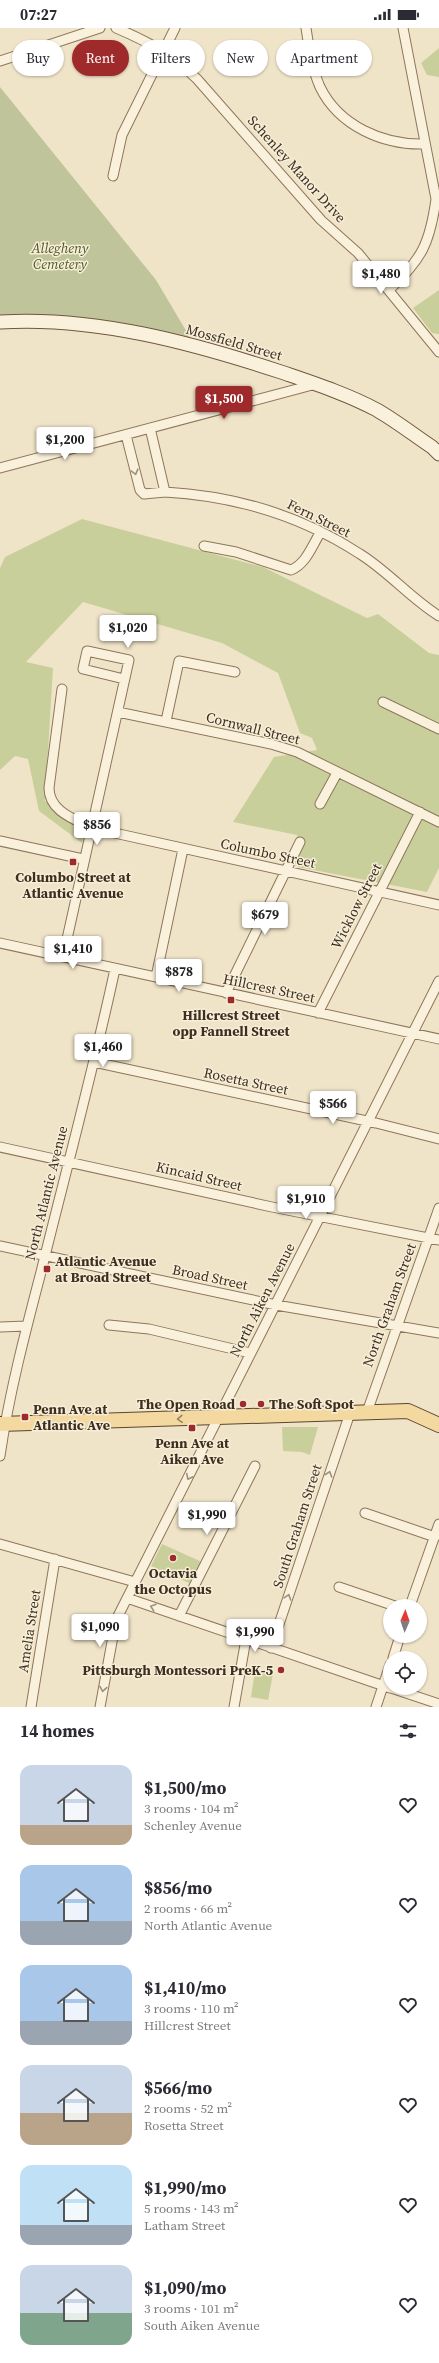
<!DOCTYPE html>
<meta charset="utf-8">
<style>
:root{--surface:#fff;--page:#f2f2f3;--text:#2b2b33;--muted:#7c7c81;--accent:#9e2a2b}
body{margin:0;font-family:"Source Serif 4",serif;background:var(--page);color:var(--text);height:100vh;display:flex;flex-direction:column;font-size:15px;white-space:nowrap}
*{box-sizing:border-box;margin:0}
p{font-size:13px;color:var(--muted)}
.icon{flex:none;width:22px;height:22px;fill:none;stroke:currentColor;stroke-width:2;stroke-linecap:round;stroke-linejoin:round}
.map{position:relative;height:1679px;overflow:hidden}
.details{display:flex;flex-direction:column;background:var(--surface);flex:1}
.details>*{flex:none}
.guide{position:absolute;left:12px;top:12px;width:415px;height:36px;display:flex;gap:8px}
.needle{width:26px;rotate:2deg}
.fabs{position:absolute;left:383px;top:1571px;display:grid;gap:8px}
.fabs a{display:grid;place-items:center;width:44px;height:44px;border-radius:50%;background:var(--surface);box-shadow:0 1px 3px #0004;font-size:20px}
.price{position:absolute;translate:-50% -34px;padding:0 9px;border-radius:4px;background:#fff;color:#222;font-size:13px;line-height:26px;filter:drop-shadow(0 1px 2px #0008)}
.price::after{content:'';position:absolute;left:50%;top:24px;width:12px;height:9px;margin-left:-6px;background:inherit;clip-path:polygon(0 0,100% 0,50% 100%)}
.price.current{background:var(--accent);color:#fff}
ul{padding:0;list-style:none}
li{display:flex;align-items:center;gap:12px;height:100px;padding:0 20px}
li span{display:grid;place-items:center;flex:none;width:112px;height:80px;border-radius:12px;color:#555}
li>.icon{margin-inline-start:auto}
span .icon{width:48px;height:48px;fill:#fffc;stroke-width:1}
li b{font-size:17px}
h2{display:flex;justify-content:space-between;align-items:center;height:48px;padding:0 20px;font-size:17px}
.tag{padding:0 14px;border-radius:18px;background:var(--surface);box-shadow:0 1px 3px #0004;font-size:14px;line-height:36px}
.tag.current{background:var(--accent);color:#fff}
.status{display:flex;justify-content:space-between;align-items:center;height:28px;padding:0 20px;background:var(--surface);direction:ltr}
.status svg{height:11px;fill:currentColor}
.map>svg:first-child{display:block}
.green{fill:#c9cf9b}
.cemetery{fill:#bfc49a}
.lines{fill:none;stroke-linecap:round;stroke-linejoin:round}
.street-casing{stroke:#8d765c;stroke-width:11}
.secondary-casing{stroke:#6f573f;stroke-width:15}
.primary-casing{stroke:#5b4430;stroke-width:16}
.street{stroke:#faf1dc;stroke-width:9}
.secondary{stroke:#faf1dc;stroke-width:13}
.primary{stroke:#f3d9a0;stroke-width:14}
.oneway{stroke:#9c907e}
.oneway2{stroke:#988460}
.poi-dot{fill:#9e2a2b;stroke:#f7eed8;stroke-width:1.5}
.labels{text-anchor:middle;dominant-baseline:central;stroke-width:3;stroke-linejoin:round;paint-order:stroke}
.street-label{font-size:14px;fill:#3d2e20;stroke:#f7eed8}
.park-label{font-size:14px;font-style:italic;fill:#4d5a26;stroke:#f7eed8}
.poi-label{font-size:14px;font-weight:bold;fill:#3d2e20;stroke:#f7eed8}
</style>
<div class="status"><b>07:27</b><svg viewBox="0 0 49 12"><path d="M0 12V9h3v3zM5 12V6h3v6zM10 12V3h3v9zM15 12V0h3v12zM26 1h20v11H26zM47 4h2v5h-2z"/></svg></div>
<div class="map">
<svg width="439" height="1679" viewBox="0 0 439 1679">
<rect width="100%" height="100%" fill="#f0e4c8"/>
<!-- green -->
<path class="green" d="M439,20V49L427,47L421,35Z
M439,262V306L432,305L413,280Z
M82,491L263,539L367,590L378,586L429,625L439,627V840L427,864L298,839L297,807L233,794L274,729L317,722L312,710L300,705L278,645L222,615L83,574L26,634L53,640L45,773L86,801L82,815L39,783L28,731L15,728L0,742V540L5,529Z
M282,1399H318L310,1427L302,1424L283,1423Z
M162,1516L202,1534L191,1556L151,1538Z
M255,1643L273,1646L268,1672L251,1669Z"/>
<!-- cemetery -->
<path class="cemetery" d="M0,59L156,252L191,311C130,293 64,284 0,287Z"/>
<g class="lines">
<defs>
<path id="street" d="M116,0C149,14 171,26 197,51L321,192L358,225L439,324
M306,0C309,20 312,41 320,59C339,98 383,117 424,116
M0,33L100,0
M113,148L122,107L175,0
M390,261C422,231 430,215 436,171L403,0
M126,407L140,462L144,466L165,464L150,400
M0,440L316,356
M165,464C235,468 302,488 360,526C389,544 411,571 439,588
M204,518L236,524L291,542C306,536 312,518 320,505
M62,661L49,760C49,783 74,791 92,800L439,877
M383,674L439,701
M118,684L271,716L297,724L439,794
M166,693L179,633L235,644
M320,776L337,745
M0,813L83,831
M0,915L439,1011
M63,929L129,632L87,623L83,641L124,651
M156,949L183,821
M226,965L300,814
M318,985L420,784
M94,1034L376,1095L439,1111
M0,1119L272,1179L439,1212
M0,1218L276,1277L439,1305
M109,1297L149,1301L250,1325
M0,1299L27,1298
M367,1384L439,1180
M0,1428C9,1366 25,1305 41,1244C66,1143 93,1043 115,941
M365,1485L435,1509
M0,1516L135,1554
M339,1559L395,1578
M127,1570L390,1660
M410,1578L439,1496
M179,1588L255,1438
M271,1620L350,1385
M393,1630L400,1608
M391,1660L439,1676
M31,1679L55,1531
M100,1679L116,1592L439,953
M234,1679L246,1611
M376,1679L390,1637"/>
<path id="secondary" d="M0,294C94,288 193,315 281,344C313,355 347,366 377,382C396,393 414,407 432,419L439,426"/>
<path id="primary" d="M0,1396L408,1383L439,1397"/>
</defs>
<!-- street casing -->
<use href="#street" class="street-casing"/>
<!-- secondary casing -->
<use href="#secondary" class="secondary-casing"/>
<!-- primary casing -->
<use href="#primary" class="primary-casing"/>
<!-- street -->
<use href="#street" class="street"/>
<!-- secondary -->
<use href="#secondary" class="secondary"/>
<!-- primary -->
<use href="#primary" class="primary"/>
</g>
<!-- one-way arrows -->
<defs><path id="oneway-chevron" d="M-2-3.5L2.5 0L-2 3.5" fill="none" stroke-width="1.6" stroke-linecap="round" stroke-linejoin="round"/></defs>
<g class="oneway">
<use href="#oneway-chevron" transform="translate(135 444) rotate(75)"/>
<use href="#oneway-chevron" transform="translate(329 1446) rotate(-71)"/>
<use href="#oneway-chevron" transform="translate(189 1449) rotate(117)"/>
<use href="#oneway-chevron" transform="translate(288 1569) rotate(-72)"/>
<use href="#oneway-chevron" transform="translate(153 1579) rotate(-161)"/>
<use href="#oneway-chevron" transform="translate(103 1661) rotate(100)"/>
</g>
<use class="oneway2" href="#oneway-chevron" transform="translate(180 1391) rotate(177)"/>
<!-- markers -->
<g class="poi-dot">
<rect x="69" y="830" width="8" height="8" rx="2"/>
<rect x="227" y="968" width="8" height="8" rx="2"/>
<rect x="43" y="1237" width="8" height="8" rx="2"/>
<circle cx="243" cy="1376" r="4"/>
<circle cx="261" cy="1376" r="4"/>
<rect x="21" y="1385" width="8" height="8" rx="2"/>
<rect x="188" y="1396" width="8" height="8" rx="2"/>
<circle cx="173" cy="1530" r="4"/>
<circle cx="281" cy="1642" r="4"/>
</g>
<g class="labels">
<!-- street labels -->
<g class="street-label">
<text transform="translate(297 141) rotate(48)">Schenley Manor Drive</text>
<text transform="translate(234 314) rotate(16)">Mossfield Street</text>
<text transform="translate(319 490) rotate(26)">Fern Street</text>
<text transform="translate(253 700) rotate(14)">Cornwall Street</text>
<text transform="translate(268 825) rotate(12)">Columbo Street</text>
<text transform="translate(356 878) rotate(-63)">Wicklow Street</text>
<text transform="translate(269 960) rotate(12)">Hillcrest Street</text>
<text transform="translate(246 1053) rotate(12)">Rosetta Street</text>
<text transform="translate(199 1148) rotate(13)">Kincaid Street</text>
<text transform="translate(46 1165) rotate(-76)">North Atlantic Avenue</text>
<text transform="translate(210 1249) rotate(12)">Broad Street</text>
<text transform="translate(262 1272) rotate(-63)">North Aiken Avenue</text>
<text transform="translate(389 1277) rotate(-70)">North Graham Street</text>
<text transform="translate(297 1498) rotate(-72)">South Graham Street</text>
<text transform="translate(29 1603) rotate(-81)">Amelia Street</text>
</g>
<!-- park labels -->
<g class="park-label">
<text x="60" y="220">Allegheny<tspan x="60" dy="16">Cemetery</tspan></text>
</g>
<!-- poi labels -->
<g class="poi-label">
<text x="73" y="849">Columbo Street at<tspan x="73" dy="16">Atlantic Avenue</tspan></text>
<text x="231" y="987">Hillcrest Street<tspan x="231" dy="16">opp Fannell Street</tspan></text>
<text x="55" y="1233" text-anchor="start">Atlantic Avenue<tspan x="55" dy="16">at Broad Street</tspan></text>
<text x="235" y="1376" text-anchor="end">The Open Road</text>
<text x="269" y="1376" text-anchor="start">The Soft Spot</text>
<text x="33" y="1381" text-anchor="start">Penn Ave at<tspan x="33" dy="16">Atlantic Ave</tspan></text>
<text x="192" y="1415">Penn Ave at<tspan x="192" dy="16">Aiken Ave</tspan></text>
<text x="173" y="1545">Octavia<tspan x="173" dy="16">the Octopus</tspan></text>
<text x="273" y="1642" text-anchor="end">Pittsburgh Montessori PreK-5</text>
</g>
</g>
</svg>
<div class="fabs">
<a><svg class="needle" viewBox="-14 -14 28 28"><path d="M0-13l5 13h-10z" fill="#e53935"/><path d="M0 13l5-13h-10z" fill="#7c7c81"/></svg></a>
<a><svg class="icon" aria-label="locate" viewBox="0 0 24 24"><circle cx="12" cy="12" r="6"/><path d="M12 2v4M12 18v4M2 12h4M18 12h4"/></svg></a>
</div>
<b class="price" style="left:381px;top:267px">$1,480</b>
<b class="price current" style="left:224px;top:392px">$1,500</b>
<b class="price" style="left:65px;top:433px">$1,200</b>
<b class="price" style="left:128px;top:621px">$1,020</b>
<b class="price" style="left:97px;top:818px">$856</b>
<b class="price" style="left:265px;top:908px">$679</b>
<b class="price" style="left:73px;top:942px">$1,410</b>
<b class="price" style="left:179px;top:965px">$878</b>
<b class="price" style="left:103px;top:1040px">$1,460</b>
<b class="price" style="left:333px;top:1097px">$566</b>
<b class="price" style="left:306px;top:1192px">$1,910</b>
<b class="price" style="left:207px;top:1508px">$1,990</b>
<b class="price" style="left:100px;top:1620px">$1,090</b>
<b class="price" style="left:255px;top:1625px">$1,990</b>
<div class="guide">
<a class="tag">Buy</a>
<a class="tag current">Rent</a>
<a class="tag">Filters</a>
<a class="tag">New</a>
<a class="tag">Apartment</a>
</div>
</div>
<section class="details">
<h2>14 homes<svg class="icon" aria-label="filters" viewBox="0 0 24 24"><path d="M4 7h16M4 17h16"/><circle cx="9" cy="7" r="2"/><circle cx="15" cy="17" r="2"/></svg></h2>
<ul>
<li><span style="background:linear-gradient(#c9d6e8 75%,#b9a48a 0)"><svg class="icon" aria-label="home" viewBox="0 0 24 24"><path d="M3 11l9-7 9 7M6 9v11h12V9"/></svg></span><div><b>$1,500/mo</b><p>3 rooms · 104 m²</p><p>Schenley Avenue</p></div><svg class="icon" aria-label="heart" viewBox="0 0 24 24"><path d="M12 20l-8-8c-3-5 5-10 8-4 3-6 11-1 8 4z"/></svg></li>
<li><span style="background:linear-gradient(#a9c7e8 70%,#9aa5b1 0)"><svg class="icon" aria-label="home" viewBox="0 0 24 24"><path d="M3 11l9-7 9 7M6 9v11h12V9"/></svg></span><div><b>$856/mo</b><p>2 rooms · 66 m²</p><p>North Atlantic Avenue</p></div><svg class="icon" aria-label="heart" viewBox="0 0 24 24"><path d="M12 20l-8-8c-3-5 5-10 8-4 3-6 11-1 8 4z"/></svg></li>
<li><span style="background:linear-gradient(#a9c7e8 70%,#9aa5b1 0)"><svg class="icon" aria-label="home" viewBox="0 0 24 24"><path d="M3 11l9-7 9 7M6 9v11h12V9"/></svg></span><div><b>$1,410/mo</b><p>3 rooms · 110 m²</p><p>Hillcrest Street</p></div><svg class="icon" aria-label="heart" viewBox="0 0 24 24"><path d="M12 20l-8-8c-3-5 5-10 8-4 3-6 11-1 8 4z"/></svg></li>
<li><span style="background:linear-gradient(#c9d6e8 60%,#b9a48a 0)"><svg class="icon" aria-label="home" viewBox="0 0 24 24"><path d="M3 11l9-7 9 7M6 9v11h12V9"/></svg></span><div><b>$566/mo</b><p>2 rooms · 52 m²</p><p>Rosetta Street</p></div><svg class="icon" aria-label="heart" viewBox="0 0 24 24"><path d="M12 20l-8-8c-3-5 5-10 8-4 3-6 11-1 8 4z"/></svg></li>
<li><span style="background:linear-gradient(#bfe0f5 75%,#9aa5b1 0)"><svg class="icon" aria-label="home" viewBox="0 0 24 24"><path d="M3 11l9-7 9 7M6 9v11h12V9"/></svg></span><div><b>$1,990/mo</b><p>5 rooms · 143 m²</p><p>Latham Street</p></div><svg class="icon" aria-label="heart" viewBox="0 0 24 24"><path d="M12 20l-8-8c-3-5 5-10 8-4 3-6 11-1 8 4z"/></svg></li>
<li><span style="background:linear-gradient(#c9d6e8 60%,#7fa58c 0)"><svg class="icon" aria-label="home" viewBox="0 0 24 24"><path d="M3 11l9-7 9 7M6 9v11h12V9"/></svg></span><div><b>$1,090/mo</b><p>3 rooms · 101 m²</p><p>South Aiken Avenue</p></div><svg class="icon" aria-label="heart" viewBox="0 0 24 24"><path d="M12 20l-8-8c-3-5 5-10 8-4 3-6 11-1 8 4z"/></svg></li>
</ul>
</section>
